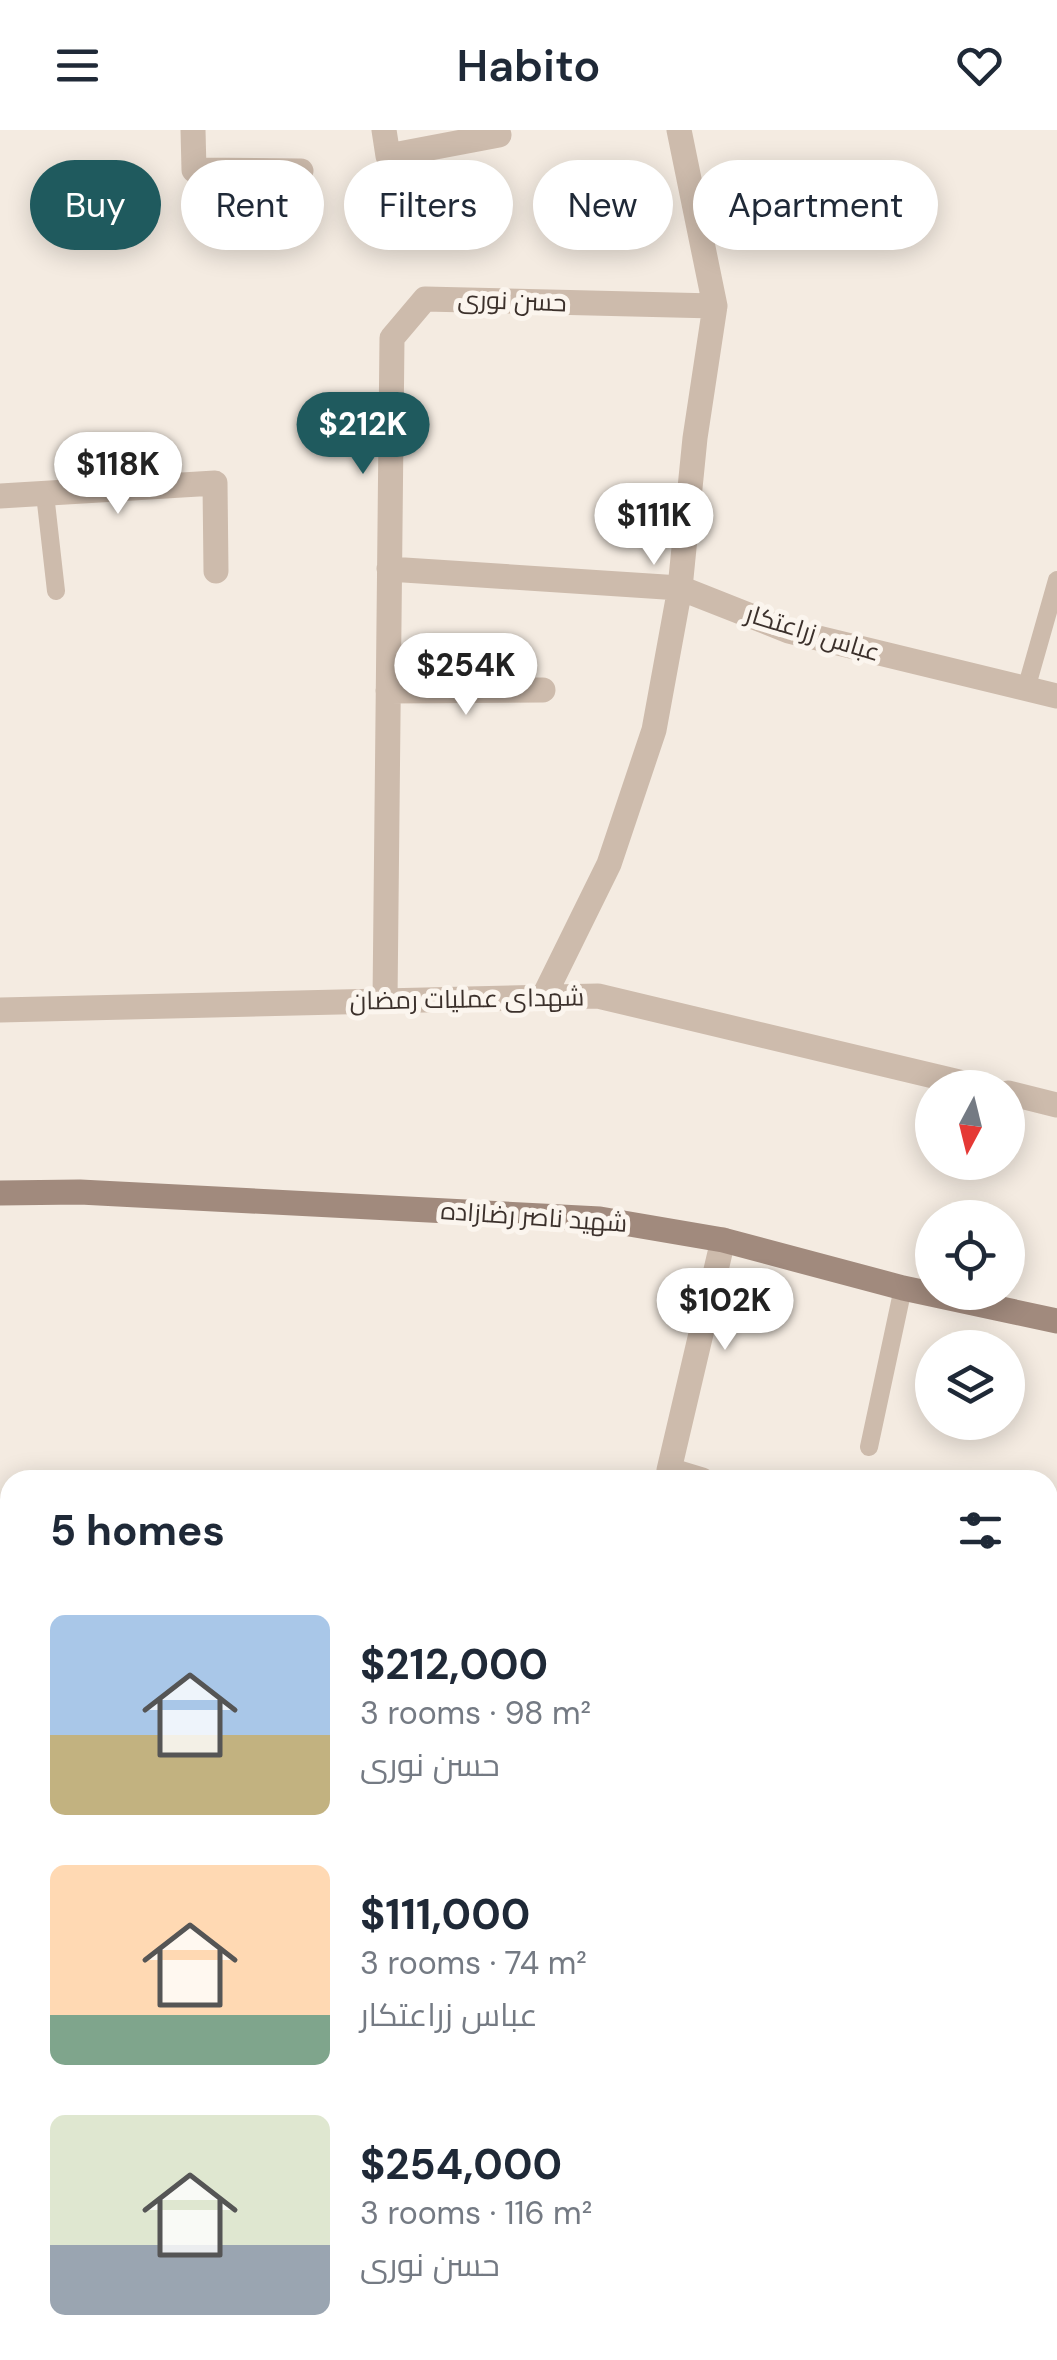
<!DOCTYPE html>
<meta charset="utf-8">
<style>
:root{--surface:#fff;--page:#f6f6f7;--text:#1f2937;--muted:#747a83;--accent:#1f5a5e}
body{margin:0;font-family:"DM Sans",Cairo,sans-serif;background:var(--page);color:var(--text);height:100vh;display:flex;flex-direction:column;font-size:38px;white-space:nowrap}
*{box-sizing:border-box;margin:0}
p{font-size:32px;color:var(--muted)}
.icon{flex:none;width:55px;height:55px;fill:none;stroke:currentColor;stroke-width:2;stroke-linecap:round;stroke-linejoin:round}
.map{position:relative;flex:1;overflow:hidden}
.details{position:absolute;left:0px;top:1340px;width:1058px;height:890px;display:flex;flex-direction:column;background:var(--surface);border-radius:30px 30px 0 0;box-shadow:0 5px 25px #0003}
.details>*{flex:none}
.top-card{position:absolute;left:30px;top:30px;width:998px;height:90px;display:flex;gap:20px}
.needle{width:65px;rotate:187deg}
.tools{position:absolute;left:915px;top:940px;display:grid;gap:20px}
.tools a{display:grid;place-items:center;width:110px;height:110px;border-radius:50%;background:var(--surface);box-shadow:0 5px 25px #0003;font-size:50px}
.price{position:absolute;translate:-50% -85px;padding:0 22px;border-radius:35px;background:#fff;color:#222;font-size:32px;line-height:65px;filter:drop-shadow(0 2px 5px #0008)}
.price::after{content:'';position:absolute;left:50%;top:60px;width:30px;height:22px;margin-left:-15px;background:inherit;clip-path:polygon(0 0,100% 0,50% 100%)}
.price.active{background:var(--accent);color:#fff}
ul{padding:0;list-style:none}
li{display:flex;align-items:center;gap:30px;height:250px;padding:0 50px}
li span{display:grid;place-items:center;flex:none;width:280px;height:200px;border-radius:15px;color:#555}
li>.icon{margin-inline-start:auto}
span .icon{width:120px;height:120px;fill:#fffc;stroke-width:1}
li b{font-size:42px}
h2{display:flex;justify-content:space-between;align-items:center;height:120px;padding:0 50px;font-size:42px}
.chip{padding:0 35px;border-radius:45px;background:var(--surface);box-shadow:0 5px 25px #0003;font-size:35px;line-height:90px}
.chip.active{background:var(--accent);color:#fff}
header{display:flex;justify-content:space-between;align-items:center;height:130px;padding:0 50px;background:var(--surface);font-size:45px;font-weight:600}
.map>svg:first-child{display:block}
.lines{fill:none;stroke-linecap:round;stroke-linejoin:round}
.lane{stroke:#cdbbac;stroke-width:18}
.street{stroke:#cdbbac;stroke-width:25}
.secondary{stroke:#a18a7d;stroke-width:25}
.labels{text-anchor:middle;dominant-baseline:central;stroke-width:10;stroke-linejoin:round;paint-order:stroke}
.street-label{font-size:25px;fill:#3b302b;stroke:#fbf5ee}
</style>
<header><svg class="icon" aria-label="menu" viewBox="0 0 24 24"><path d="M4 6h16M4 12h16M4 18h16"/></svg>Habito<svg class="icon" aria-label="heart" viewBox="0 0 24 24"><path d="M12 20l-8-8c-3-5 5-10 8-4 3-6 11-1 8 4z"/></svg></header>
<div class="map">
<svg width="1057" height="2230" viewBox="0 0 1057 2230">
<rect width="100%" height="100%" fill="#f4ebe1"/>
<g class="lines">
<!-- lane -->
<path class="lane" d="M45,364L56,461
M1026,559L1057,450
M869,1317L903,1158
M417,2230L418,2220
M869,2230L870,2220"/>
<!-- street -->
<path class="street" d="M193,0L194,40L301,41
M384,0L388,26L499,5
M0,366L215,353L216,441
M389,439L680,458L789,501L1057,566
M388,561L543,560
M543,868L609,734L654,600L680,458L695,308L715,176L679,0
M385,871L392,208L425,169L715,176
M0,880L598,866L984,958
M1008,963L1057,975
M702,1350L669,1340L723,1110
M0,1407H10
M0,1591L10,1590
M1048,1683L1057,1684
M0,1769H10
M1048,1821L1057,1822
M0,1886L10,1887
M0,2158H10
M1048,2184L1057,2185
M604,2230V2220
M737,2230V2220"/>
<!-- secondary -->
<path class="secondary" d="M0,1063L80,1062L600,1089L723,1110L903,1158L1057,1191"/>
</g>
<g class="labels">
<!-- street labels -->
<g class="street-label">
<text transform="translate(512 171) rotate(2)">حسن نوری</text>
<text transform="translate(813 503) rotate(17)">عباس زراعتکار</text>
<text transform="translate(467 869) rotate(-1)">شهدای عملیات رمضان</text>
<text transform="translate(534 1087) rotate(4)">شهید ناصر رضازاده</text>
</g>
</g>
</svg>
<div class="tools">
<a><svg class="needle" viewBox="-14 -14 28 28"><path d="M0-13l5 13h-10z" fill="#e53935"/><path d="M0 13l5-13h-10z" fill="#747a83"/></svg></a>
<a><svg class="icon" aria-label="locate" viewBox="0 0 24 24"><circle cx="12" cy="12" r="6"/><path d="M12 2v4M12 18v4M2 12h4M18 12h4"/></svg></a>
<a><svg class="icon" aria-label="layers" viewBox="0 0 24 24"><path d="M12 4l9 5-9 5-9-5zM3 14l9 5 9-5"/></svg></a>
</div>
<b class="price active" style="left:363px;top:347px">$212K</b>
<b class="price" style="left:118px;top:387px">$118K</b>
<b class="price" style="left:654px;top:438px">$111K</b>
<b class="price" style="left:466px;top:588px">$254K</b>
<b class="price" style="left:725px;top:1223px">$102K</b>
<div class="top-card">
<a class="chip active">Buy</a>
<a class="chip">Rent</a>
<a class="chip">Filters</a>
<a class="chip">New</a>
<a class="chip">Apartment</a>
</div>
<section class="details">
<h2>5 homes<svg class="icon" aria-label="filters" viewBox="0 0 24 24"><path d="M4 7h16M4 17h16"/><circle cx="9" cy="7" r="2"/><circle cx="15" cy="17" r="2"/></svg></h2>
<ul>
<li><span style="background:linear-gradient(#a9c7e8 60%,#c2b280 0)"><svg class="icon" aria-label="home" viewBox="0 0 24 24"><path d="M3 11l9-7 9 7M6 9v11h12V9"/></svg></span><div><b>$212,000</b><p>3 rooms · 98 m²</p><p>حسن نوری</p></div></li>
<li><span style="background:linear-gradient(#ffd9b3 75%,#7fa58c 0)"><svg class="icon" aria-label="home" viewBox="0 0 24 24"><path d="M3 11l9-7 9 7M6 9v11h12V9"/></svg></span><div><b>$111,000</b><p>3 rooms · 74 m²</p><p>عباس زراعتکار</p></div></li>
<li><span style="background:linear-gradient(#dfe7d0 65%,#9aa5b1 0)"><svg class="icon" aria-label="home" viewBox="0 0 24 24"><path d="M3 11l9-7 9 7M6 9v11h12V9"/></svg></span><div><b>$254,000</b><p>3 rooms · 116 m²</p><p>حسن نوری</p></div></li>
</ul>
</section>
</div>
